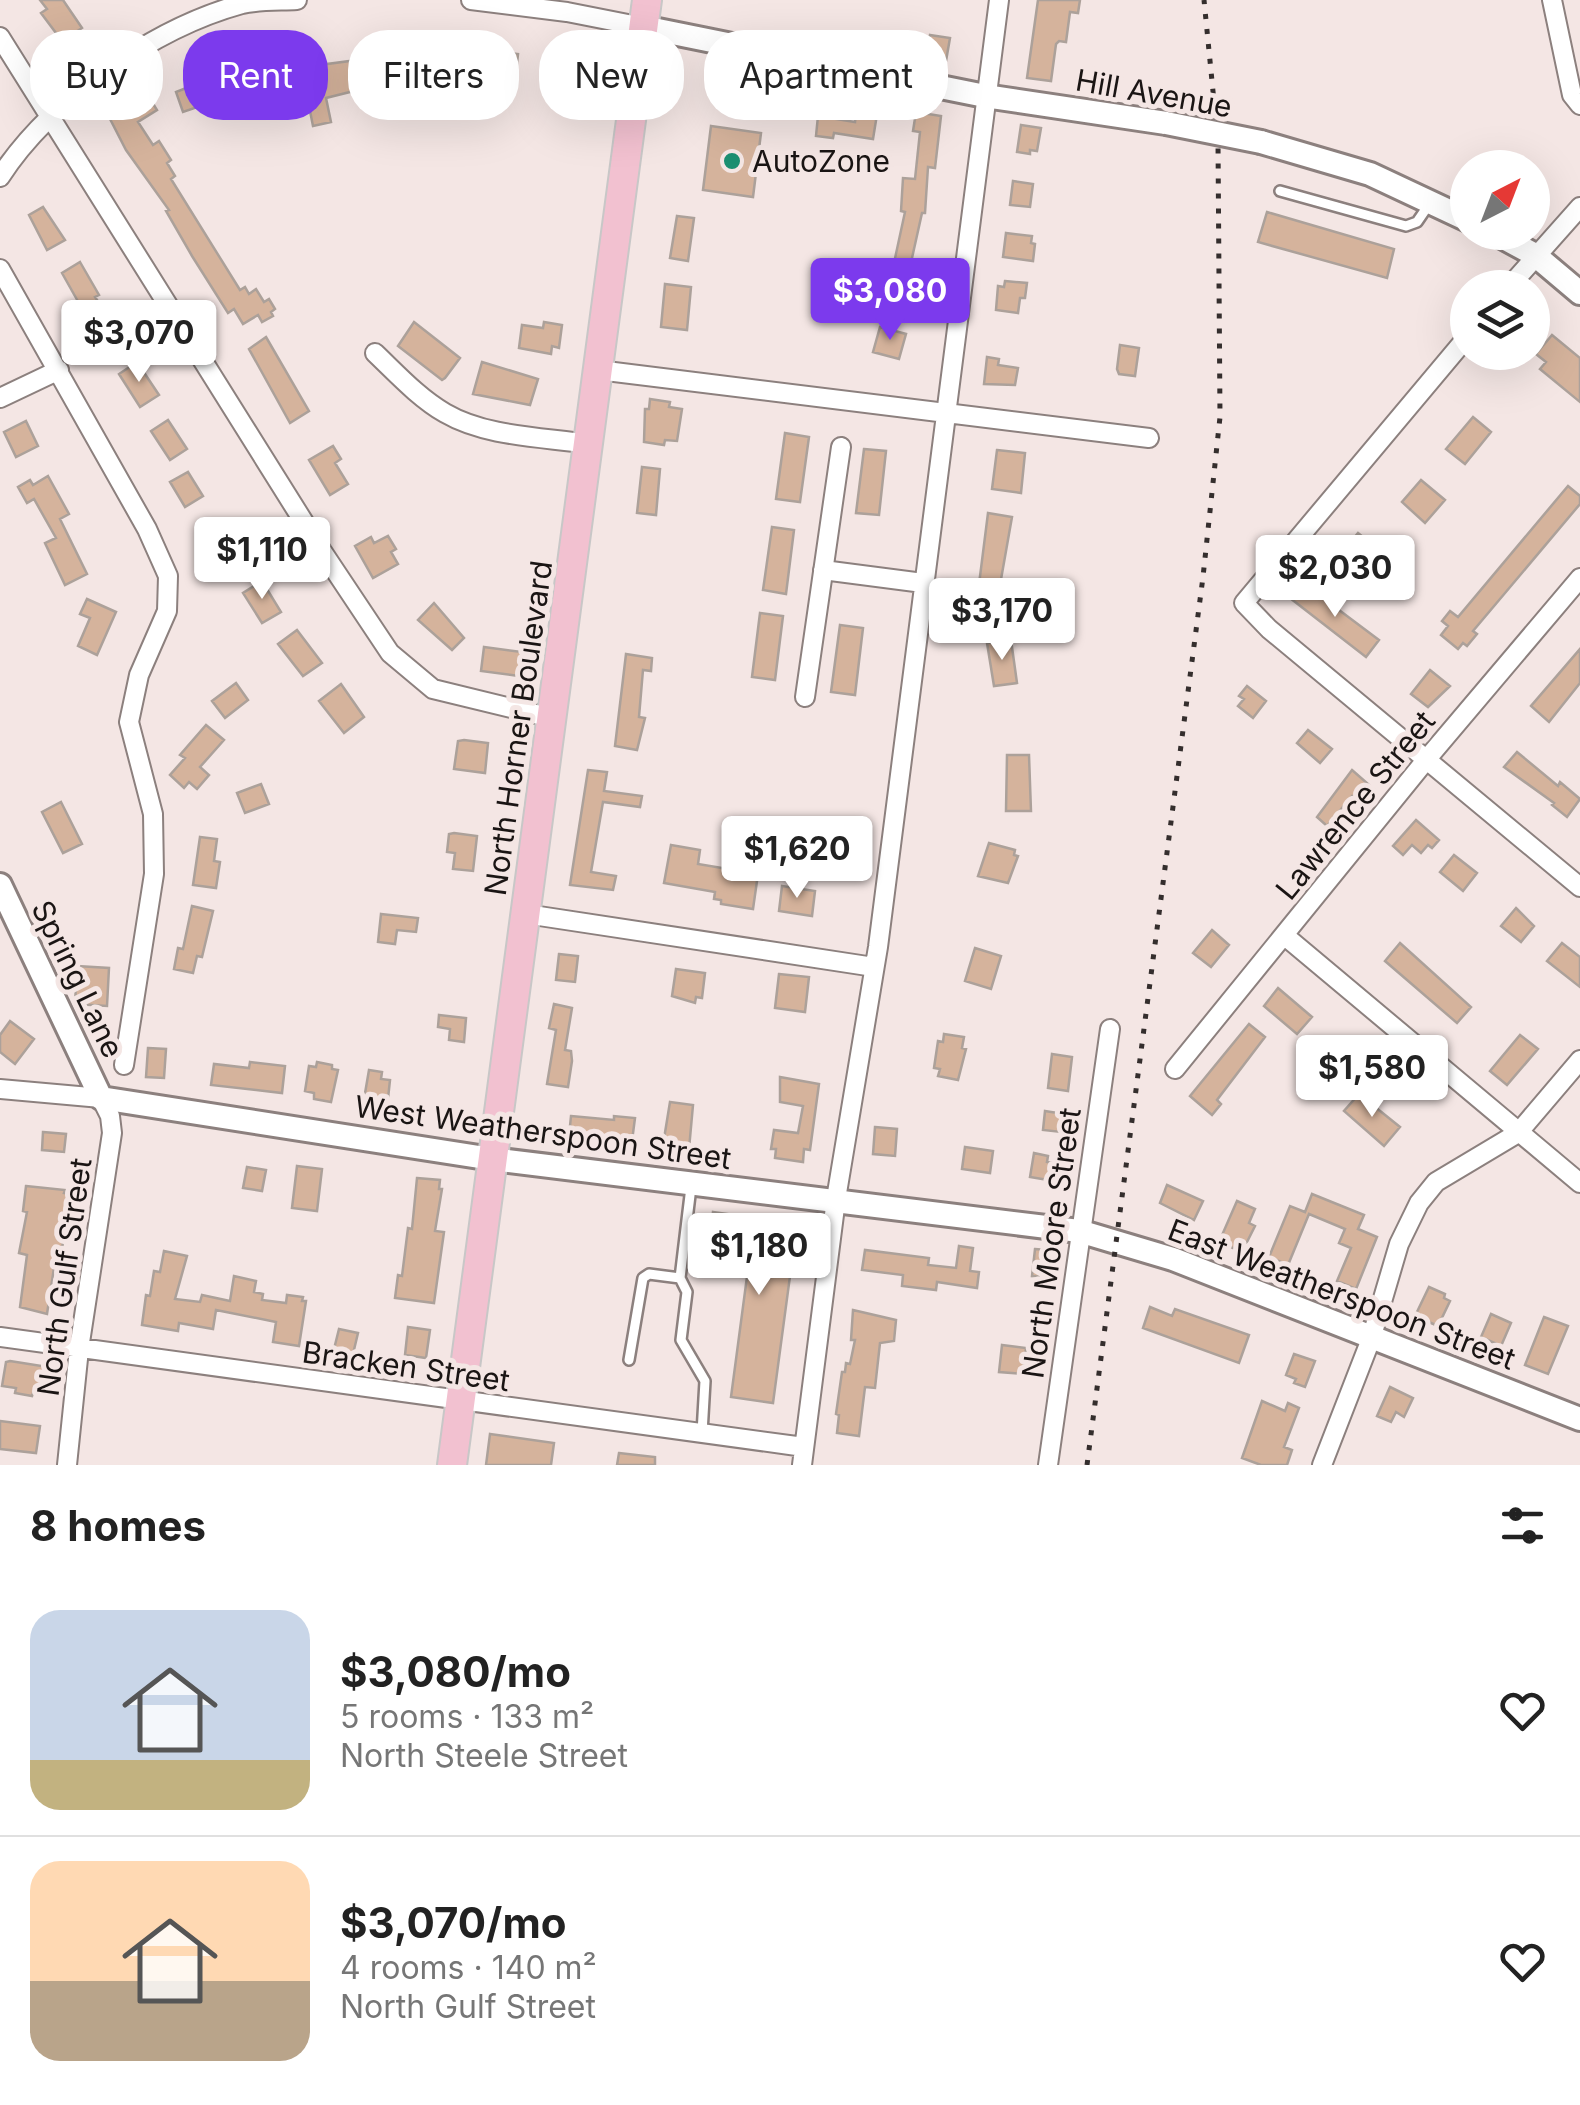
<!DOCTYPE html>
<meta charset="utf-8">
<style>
:root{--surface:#fff;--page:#f6f6f6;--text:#222;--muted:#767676;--line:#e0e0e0;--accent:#7c3aed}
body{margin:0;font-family:Inter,sans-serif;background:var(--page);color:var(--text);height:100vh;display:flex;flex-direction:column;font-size:38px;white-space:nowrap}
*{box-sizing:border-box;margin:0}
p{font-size:32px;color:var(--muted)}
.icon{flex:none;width:55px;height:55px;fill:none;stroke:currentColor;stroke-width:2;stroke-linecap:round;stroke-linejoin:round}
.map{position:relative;height:1465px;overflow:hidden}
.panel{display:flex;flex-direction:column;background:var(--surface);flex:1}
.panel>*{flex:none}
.banner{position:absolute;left:30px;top:30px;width:1000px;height:90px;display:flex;gap:20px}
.needle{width:65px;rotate:42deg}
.tools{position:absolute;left:1450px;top:150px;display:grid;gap:20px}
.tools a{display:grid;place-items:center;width:100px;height:100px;border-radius:50%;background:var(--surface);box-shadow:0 10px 40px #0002;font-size:50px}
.price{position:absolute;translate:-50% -85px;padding:0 22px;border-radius:10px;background:#fff;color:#222;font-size:32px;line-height:65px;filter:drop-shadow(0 2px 5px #0008)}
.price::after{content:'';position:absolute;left:50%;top:60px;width:30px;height:22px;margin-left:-15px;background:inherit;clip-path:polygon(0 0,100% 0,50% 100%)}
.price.active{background:var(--accent);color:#fff}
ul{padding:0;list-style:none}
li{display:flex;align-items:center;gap:30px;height:250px;padding:0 30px}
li+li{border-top:2px solid var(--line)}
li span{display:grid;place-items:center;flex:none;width:280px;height:200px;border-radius:30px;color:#555}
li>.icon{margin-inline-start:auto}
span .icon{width:120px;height:120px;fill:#fffc;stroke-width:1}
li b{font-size:42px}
h2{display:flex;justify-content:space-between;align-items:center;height:120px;padding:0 30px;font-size:42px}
.pill{padding:0 35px;border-radius:40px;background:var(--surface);box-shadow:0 10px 40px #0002;font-size:35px;line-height:90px}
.pill.active{background:var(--accent);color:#fff}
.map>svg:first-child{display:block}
.building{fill:#d5b39c;stroke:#aca19a;stroke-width:2.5}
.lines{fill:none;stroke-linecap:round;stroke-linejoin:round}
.service-casing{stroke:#8c807e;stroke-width:14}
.minor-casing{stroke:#8c807e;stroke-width:22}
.tertiary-casing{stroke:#8c807e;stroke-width:28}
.primary-casing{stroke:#c8c7c7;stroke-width:32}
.service{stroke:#fff;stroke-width:9}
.minor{stroke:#fff;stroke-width:18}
.tertiary{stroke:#fff;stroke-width:22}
.primary{stroke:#f2c1d0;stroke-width:28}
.rail{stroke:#342e2d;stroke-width:5;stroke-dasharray:5 10;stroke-linecap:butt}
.tertiary-bridge-casing{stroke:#8c807e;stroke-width:28;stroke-linecap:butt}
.tertiary-bridge{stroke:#fff;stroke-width:22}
.poi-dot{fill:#1b8f71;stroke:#f4e6e4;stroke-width:4}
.labels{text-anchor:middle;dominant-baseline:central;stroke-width:10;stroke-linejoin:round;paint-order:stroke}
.street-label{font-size:30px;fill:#1a1514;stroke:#f4e6e4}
.poi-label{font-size:30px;fill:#1a1514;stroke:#f4e6e4;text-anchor:start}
</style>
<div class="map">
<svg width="1580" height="1465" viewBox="0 0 1580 1465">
<rect width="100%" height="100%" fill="#f4e6e4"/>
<!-- building -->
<path class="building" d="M40,0H63L82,28L62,41L41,13L47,9Z
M1038,0H1080L1078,13L1070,12L1066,42L1059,41L1056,44L1051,81L1027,78Z
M930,35L950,38L946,61L926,57Z
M315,49L319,65L388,56L394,81L326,98L331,122L313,126L305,86L278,91L274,68L301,62L299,52Z
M488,50L518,54L514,92L483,88Z
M418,54L459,55V88H418Z
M567,60L604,65L600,95L564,90Z
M211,61L224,98L183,112L176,92L199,83L194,67Z
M146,92L157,110L138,122L153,145L159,141L171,160L167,163L175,176L171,179L240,290L245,287L249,294L256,289L264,302L269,299L275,309L271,312L273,316L262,322L258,315L243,324L234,309L228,313L192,256L166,211L169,210L126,150L108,115Z
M857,105L878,108L873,139L834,133L833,138L816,136L818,116L855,122Z
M916,112L941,116L935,168L928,167L925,213H922L910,267L894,263L905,212L901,211L903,178L915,179L920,132L913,131Z
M1021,125L1041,128L1037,151L1030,150V154L1017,152Z
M711,126L761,133L753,197L703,190Z
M1013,181L1033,184L1030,207L1010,205Z
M43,207L65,240L47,250L29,215Z
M1267,212L1394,249L1387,278L1258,242Z
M677,216L694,218L688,261L670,258Z
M1006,233L1032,236L1031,243L1035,244L1033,261L1003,257Z
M80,262L99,295L95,297L125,342L107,353L62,273Z
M1005,281L1027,283L1025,298H1020L1018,313L996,310L998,286L1004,287Z
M665,284L691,287L687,330L661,327Z
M414,322L460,358L445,378L442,380L398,346Z
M544,322L562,325L559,348L552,346L551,354L519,348L522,325L543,328Z
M880,327L906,334L899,359L873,352Z
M1552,335L1580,358V402L1540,369L1546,362L1536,354Z
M266,337L309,411L290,423L249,349Z
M1120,345L1139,348L1135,376L1119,374L1117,369Z
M987,357L999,359L998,365L1018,368L1015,385L984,384Z
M137,362L159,395L140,407L119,374Z
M482,362L538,379L530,405L473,394Z
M650,399L670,402L669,407L682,409L677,441L665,440L664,445L644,442L645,409H649Z
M1473,417L1491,432L1465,464L1446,449Z
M168,420L187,449L170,460L151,431Z
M26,421L38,446L16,457L4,432Z
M785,433L809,437L800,502L776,499Z
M333,446L341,459L335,463L348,484L330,495L309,460Z
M864,449L886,451L879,515L856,513Z
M997,450L1025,453L1021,493L992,489Z
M642,467L660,469L656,515L637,513Z
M188,472L203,496L185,507L170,482Z
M48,476L69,514L60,519L87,574L65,585L45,543L56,538L34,499L27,503L18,487L30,480L33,485Z
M1421,480L1445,500L1425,523L1402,502Z
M1568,486L1580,496V504L1473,631L1477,634L1467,646L1463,643L1458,649L1441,635L1448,626L1442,621L1450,611L1458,617Z
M988,513L1012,517L994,619L975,616Z
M772,527L794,530L786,594L763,590Z
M246,530L260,549L240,567L224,545Z
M1358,533L1374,546L1354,570L1338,557Z
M388,536L396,549L391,552L398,564L373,578L355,546L371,537L374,543Z
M262,581L281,612L262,623L243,593Z
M1303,583L1379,640L1366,657L1290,598Z
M87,599L116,612L97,655L78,646L90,618L80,614Z
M434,603L464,638L452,650L418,620Z
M760,613L783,616L775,680L752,677Z
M840,625L863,628L855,695L831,692Z
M297,630L322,663L303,676L278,644Z
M1011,640L1017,683L994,686L987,643Z
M484,647L522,652L519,676L481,671Z
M1580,649V683L1549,722L1531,706Z
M626,654L652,658L651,671L643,670L639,717L645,718L637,750L615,746Z
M1430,670L1450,686L1428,707L1411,694Z
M236,683L248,700L225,718L212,701Z
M341,684L364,717L344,733L319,701Z
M1247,686L1266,701L1253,718L1238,706L1244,699L1239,696Z
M206,725L224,740L200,767L209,775L197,789L189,782L184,788L170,775L185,758L180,755Z
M1308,730L1332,749L1320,763L1297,743Z
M464,740L488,743L485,773L454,769L458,741Z
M1517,752L1558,786L1560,782L1580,799L1567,817L1552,805L1554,803L1504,767Z
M1007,755H1029L1031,811H1006Z
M588,770L607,772L604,791L642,796L640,807L603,802L591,872L616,876L613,890L570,885Z
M1352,770L1375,790L1362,805L1352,796L1327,826L1317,817Z
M261,784L269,804L245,813L237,793Z
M61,802L82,844L63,853L42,812Z
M1416,820L1439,840L1432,848L1428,845L1421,853L1412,845L1403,855L1393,846Z
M454,833L477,836L473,871L453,869L455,853L447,852L449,834Z
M200,837L217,839L214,861L220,862L216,888L193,885Z
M989,843L1015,850L1014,855L1018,856L1008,883L978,876Z
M671,845L700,850L698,864L758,874L753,909L721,904V900L714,899L715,892L664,883Z
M1454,855L1477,873L1463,891L1440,872Z
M782,886L815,891L812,916L779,911Z
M192,906L213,911L202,957L197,956L193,973L174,969L178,948L183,949Z
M1516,908L1534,926L1521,942L1501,926Z
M381,914L418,918L416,932L397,930L395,944L378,942Z
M1212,930L1229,945L1211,967L1193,953Z
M1400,943L1471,1007L1457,1023L1385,961Z
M1562,943L1580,957V987L1547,961Z
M975,948L1001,956L991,989L965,981Z
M559,954L578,956L575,982L556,980Z
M77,966L109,968L107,1006L75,1004Z
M676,969L705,973L702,998L696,997L695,1003L672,996Z
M779,974L809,977L805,1012L775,1008Z
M1278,988L1312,1017L1297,1034L1264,1006Z
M554,1004L572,1008L565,1050L571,1051L572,1061L568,1087L547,1084L556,1030L549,1028Z
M439,1015L466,1018L464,1042L449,1040L450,1029L438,1027Z
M10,1021L34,1039L15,1064L0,1052V1035Z
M1249,1024L1265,1037L1217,1100L1221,1104L1212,1115L1190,1096Z
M944,1034L964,1037L962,1048L966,1049L958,1080L938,1076L940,1069L934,1068L938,1041L943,1042Z
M1520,1035L1538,1049L1507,1085L1490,1071Z
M148,1048L166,1049L164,1078L146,1077Z
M1052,1054L1072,1057L1068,1091L1048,1088Z
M250,1062L285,1066L282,1093L211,1085L214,1064L249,1068Z
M317,1062L332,1065V1069L338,1070L331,1102L314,1099V1093L305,1091L309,1066L316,1067Z
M369,1070L382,1072L381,1079L390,1080L387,1108L363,1105Z
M780,1077L819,1084L810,1150L804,1149L803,1162L775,1158L776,1149H771L774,1130L798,1133L803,1106L780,1102Z
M1359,1094L1400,1127L1384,1146L1344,1111Z
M670,1102L693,1105L689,1149L663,1145Z
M1045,1111L1064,1114L1061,1132L1043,1130Z
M571,1116L614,1120V1116L635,1118L632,1141L569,1136Z
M875,1127L897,1129L895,1156L873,1154Z
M43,1132L66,1134L64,1152L42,1150Z
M965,1147L993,1151L990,1173L962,1169Z
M1034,1153L1048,1156L1047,1162L1059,1164L1058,1169L1062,1170L1060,1182L1030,1177Z
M297,1166L322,1169L317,1211L292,1208Z
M247,1167L266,1170L262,1191L243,1188Z
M417,1178L440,1180L439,1189H442L435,1231L444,1232L434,1303L395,1298L398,1275L402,1276L408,1228L412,1229Z
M1167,1185L1203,1201L1194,1220L1160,1203Z
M26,1186L65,1190L64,1193L70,1194L60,1262L55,1261L47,1314L20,1307L27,1255L19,1253L27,1212L23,1211Z
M1312,1194L1364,1215L1358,1229L1377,1237L1356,1289L1337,1281L1351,1248L1339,1243L1345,1229L1309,1214L1288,1265L1269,1257L1290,1206L1305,1212Z
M1237,1201L1255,1209L1249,1223L1255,1226L1242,1252L1219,1242Z
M713,1212L797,1224L773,1403L731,1397L750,1254L709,1248Z
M959,1246L973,1248L970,1271L979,1272L977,1288L937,1282L936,1290L902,1286L903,1275L862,1270L865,1250L929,1258L928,1265L956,1268Z
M1035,1249L1057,1251L1055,1278L1032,1276Z
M164,1251L187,1256L175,1299L200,1302L202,1295L230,1301L234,1276L256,1281L254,1292L263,1294L262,1300L286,1303L287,1295L303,1297L302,1301H306L299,1346L273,1342L276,1322L216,1310L213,1329L179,1323L178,1331L142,1325L146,1295L150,1296L154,1271L160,1272Z
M1429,1287L1445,1294L1444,1298L1450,1301L1438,1326L1415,1316Z
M1150,1307L1172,1316L1175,1309L1249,1335L1239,1363L1143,1328Z
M853,1310L896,1320L894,1341L880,1343L875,1388L865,1387L859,1436L837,1433L839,1415L836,1414L842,1372H845L846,1363L850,1364L855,1340H851Z
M1491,1314L1511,1323L1501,1346L1481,1337Z
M1544,1317L1568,1326L1548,1374L1525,1365Z
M408,1327L430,1330L426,1358L405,1355Z
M339,1329L358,1333L353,1354L334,1349Z
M1002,1345L1026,1348L1023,1374L999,1372Z
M1294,1354L1315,1361L1305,1387L1294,1383L1296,1379L1286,1375Z
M10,1361L48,1367L45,1392L34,1390L32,1396L15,1393L16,1388L2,1386L6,1362Z
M1390,1387L1413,1398L1404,1417L1396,1412L1391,1422L1377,1416Z
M1262,1401L1285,1411L1288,1403L1299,1408L1284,1447L1292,1450L1287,1465H1261L1242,1458Z
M0,1421L40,1426L36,1453L0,1449Z
M490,1434L554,1443L551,1465H486Z
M619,1453L655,1457V1465H617Z"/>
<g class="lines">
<defs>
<path id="service" d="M1280,191L1406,226L1417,222L1430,203
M680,1278L691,1187
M629,1360L643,1278L649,1274L680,1278L687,1292L681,1340L705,1381L702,1433"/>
<path id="minor" d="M471,0L567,12L643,27
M1552,0L1572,95L1580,105
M0,37L322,551L390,653L433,689L552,718
M0,177C50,100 154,28 242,4C259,0 279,1 297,0
M0,269L147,529L168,576L167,611L139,675L129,722L153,814L154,874L124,1065
M1508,288L1580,207
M1468,336L1244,603L1269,629L1580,887
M375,353C397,374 419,398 445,413C486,437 543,437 589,444
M598,370L1149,438
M0,398L59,370
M823,570L923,583
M805,697L841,447
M526,914L874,967
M1285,936L1580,1183
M1175,1069L1426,760L1580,578
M0,1089L101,1098L110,1116L112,1133L79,1349L67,1465
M0,1337L804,1447
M802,1465L836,1199L878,947L999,0
M1048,1465L1110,1029
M1322,1465L1371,1339L1399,1244L1419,1203L1436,1182L1518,1133L1580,1060"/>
<path id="tertiary" d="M643,27L985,96L1166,123
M1261,142L1370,174L1468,220
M1493,232L1535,255L1580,293
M0,885L101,1098L492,1159L1079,1231L1173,1259L1580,1419"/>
<path id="primary" d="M452,1465L647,0"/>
</defs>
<!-- service casing -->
<use href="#service" class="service-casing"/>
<!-- minor casing -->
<use href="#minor" class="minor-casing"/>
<!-- tertiary casing -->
<use href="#tertiary" class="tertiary-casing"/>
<!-- primary casing -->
<use href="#primary" class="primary-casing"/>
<!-- service -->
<use href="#service" class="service"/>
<!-- minor -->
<use href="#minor" class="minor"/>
<!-- tertiary -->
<use href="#tertiary" class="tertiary"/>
<!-- primary -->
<use href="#primary" class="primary"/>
<!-- rail -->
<path class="rail" d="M1087,1465L1203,577L1220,417L1218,142L1204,0"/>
<defs>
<path id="tertiary-bridge" d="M1166,123L1261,142"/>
</defs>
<!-- tertiary-bridge casing -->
<use href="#tertiary-bridge" class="tertiary-bridge-casing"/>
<!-- tertiary-bridge -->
<use href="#tertiary-bridge" class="tertiary-bridge"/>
</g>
<!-- markers -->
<circle class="poi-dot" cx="732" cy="161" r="10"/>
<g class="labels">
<!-- street labels -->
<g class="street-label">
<text transform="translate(1154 93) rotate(10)">Hill Avenue</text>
<text transform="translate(518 728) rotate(-82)">North Horner Boulevard</text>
<text transform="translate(1355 805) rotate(-51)">Lawrence Street</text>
<text transform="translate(78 979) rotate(64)">Spring Lane</text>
<text transform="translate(543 1132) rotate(8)">West Weatherspoon Street</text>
<text transform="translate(1051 1243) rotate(-82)">North Moore Street</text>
<text transform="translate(64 1277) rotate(-82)">North Gulf Street</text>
<text transform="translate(1342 1294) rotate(21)">East Weatherspoon Street</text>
<text transform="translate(406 1366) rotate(8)">Bracken Street</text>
</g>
<!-- poi labels -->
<g class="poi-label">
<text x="752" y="161">AutoZone</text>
</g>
</g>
</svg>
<div class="tools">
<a><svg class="needle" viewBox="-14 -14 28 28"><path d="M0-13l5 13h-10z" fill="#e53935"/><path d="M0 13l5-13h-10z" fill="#767676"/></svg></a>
<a><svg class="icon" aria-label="layers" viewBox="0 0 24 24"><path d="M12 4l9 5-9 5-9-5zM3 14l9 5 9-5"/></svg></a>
</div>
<b class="price active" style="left:890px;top:343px">$3,080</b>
<b class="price" style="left:139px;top:385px">$3,070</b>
<b class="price" style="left:262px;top:602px">$1,110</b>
<b class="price" style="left:1335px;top:620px">$2,030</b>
<b class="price" style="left:1002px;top:663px">$3,170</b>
<b class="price" style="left:797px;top:901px">$1,620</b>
<b class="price" style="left:1372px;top:1120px">$1,580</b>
<b class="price" style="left:759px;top:1298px">$1,180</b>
<div class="banner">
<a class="pill">Buy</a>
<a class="pill active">Rent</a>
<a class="pill">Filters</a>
<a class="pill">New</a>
<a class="pill">Apartment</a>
</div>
</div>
<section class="panel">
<h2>8 homes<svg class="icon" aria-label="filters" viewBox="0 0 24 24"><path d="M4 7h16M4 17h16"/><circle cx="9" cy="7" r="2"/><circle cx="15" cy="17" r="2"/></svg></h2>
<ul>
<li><span style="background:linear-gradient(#c9d6e8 75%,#c2b280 0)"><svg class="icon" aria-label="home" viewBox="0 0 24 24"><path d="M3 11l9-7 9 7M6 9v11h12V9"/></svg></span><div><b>$3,080/mo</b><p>5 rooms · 133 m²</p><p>North Steele Street</p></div><svg class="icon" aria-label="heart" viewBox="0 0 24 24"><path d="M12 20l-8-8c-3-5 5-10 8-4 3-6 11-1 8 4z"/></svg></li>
<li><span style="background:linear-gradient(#ffd9b3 60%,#b9a48a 0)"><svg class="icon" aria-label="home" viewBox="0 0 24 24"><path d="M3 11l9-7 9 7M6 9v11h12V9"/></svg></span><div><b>$3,070/mo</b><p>4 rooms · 140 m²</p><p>North Gulf Street</p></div><svg class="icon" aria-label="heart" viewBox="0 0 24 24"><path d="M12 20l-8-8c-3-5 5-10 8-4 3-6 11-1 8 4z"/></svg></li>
</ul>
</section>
